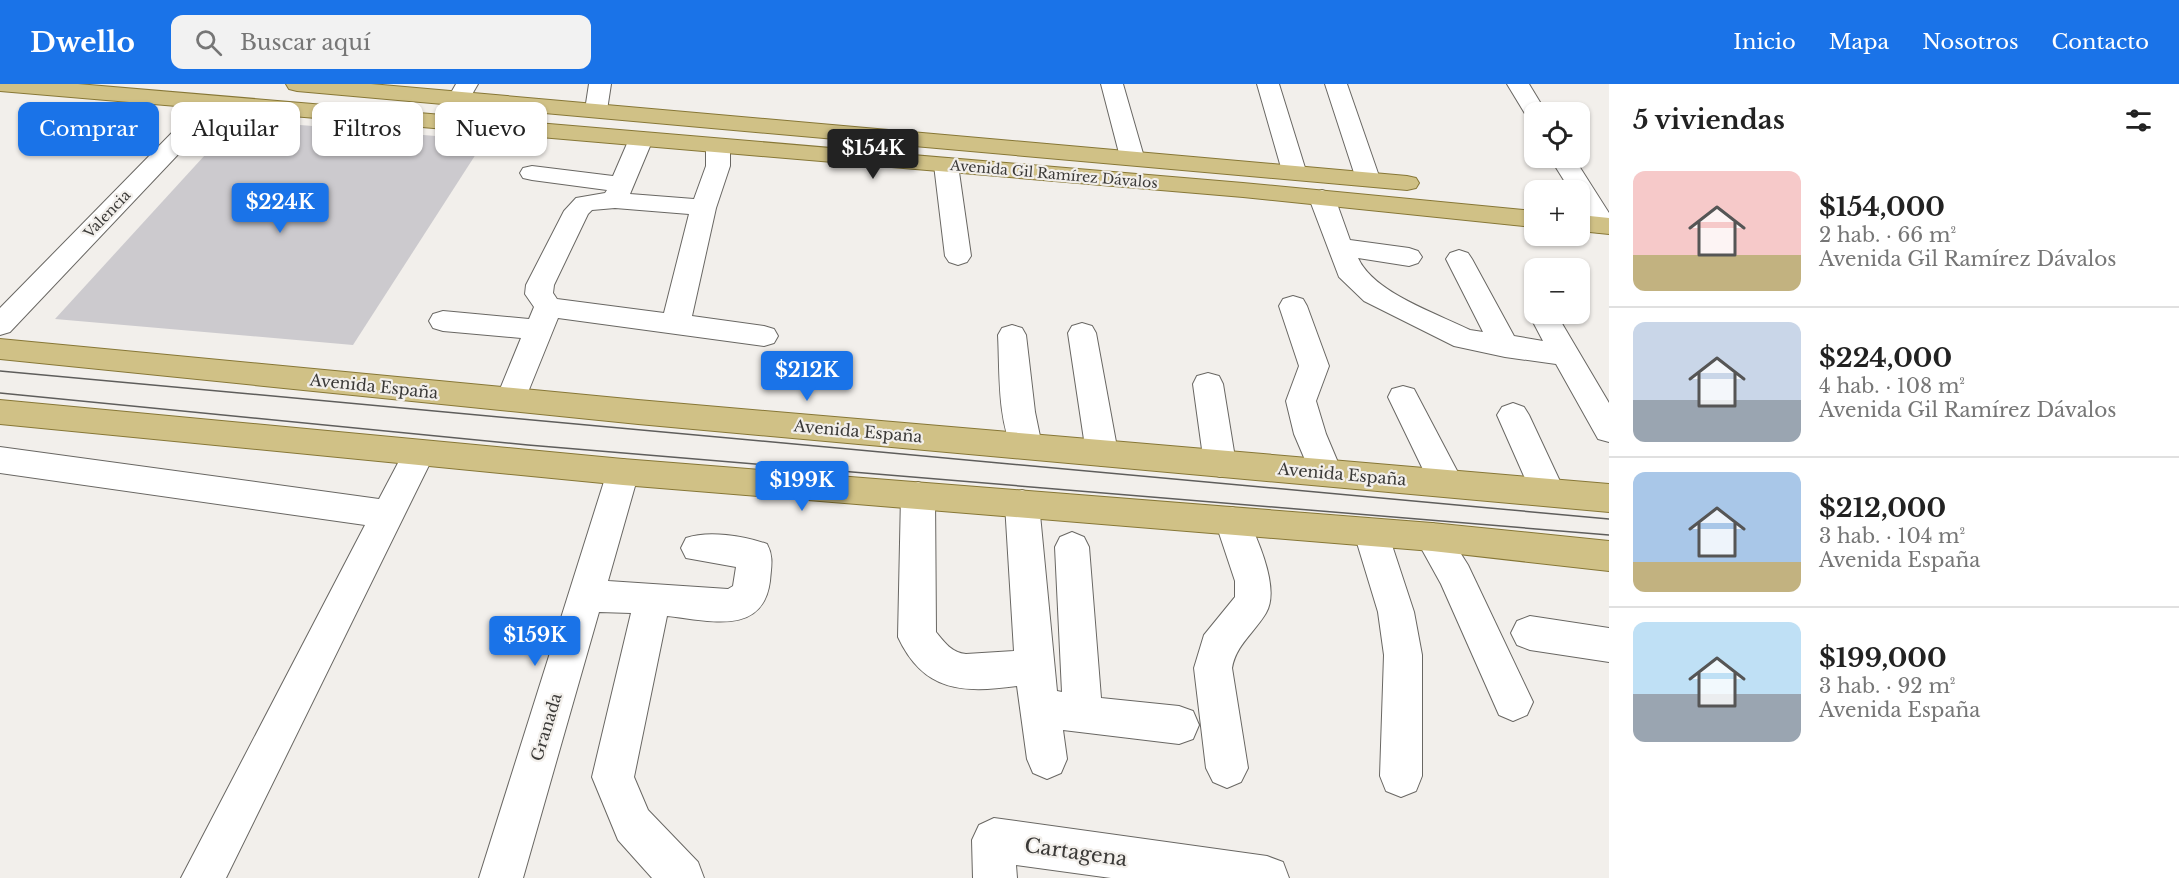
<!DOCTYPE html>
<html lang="es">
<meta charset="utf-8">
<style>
:root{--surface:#fff;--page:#f2f2f2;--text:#222;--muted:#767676;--line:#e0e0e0;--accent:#1a73e8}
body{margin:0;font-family:"Libre Baskerville",serif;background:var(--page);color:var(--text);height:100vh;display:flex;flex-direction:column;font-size:22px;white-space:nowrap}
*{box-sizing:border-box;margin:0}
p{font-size:20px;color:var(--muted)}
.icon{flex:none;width:33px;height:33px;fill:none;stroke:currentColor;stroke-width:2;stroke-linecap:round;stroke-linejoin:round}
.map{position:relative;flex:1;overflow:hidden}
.details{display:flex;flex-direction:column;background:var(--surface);width:570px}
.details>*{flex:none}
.hud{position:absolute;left:18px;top:18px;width:570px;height:54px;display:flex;gap:12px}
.tools{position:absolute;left:1524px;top:18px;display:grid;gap:12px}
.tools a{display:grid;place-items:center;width:66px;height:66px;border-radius:12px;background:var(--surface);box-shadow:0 2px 4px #0004;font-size:30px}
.price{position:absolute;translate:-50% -51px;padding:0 14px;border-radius:6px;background:var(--accent);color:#fff;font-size:20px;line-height:39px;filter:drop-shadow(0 2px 3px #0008)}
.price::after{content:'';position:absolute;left:50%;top:36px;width:18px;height:14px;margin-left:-9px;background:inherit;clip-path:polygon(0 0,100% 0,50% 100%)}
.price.current{background:#222;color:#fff}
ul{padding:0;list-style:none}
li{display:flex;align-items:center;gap:18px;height:150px;padding:0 24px}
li+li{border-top:2px solid var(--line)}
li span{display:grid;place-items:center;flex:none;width:168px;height:120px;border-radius:12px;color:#555}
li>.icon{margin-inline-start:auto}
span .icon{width:72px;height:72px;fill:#fffc;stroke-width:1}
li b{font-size:26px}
h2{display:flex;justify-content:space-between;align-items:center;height:72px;padding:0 24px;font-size:26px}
.tag{padding:0 21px;border-radius:12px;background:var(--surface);box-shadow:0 2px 4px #0004;font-size:21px;line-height:54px}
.tag.current{background:var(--accent);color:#fff}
header{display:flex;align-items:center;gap:36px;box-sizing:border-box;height:84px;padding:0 30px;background:var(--accent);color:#fff}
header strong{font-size:28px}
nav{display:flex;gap:33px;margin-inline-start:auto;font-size:21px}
.search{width:420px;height:54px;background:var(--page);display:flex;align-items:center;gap:15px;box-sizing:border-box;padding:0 21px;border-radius:12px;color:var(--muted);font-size:22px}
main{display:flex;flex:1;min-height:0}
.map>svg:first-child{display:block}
.building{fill:#cccace}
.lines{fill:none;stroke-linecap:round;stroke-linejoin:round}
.minor-casing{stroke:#696763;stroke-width:2}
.major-casing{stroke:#877736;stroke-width:2}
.minor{fill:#fff;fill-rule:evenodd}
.major{fill:#d0c186;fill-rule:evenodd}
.tram{stroke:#5e5d5b;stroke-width:1.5}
.labels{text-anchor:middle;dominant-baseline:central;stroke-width:4.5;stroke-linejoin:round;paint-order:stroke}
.far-street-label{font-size:14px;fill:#3a3937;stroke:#f2efeb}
.street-label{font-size:16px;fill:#3a3937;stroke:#f2efeb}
.near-street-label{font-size:20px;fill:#3a3937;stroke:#f2efeb}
</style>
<header>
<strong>Dwello</strong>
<div class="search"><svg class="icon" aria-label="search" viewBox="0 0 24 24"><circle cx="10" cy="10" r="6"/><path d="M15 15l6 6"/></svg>Buscar aquí</div>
<nav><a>Inicio</a><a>Mapa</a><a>Nosotros</a><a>Contacto</a></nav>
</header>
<main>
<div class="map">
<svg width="1609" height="794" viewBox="0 0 1609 794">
<rect width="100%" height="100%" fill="#f2efeb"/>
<!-- building -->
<path class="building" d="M237,36L485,56L353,261L55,235Z"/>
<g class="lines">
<defs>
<path id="minor" d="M456,0H478L467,19H451L448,14Z
M589,0H611L607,26L604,31H588L585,26Z
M1101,0H1123L1144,73L1140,78L1132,80L1124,78L1120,73Z
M1257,0H1279L1306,87L1303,92L1294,94L1285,92L1282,87Z
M1325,0H1347L1380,95L1377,100L1368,102L1359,100L1356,95Z
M1507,0H1529L1546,28H1534V35L1527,33Z
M214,12L222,14L225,19L222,24L10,248L0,251V224L206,14Z
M641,48L649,50L653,55L630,110L694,115L706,82V62L710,57H726L730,62V82L716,124L692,232L764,242L774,245L778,252L774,259L764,262L558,234L522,323L511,326L500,323L496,315L521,254L443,247L433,244L429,237L433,230L443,227L529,235L534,223L525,210L526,201L564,127L576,114L605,109L607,106L532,96L523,94L520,89L523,84L532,82L613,92L629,55L633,50ZM615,124L689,130L664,229L557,215L553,209L554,201L588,130L592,126Z
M946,74L955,76L958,81L971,172L967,178L958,181L949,178L945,172L934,81L937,76Z
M1550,74H1574L1609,129V149L1595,148L1580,123V106H1570Z
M1322,106L1331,109L1335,114L1350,156L1409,164L1418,167L1422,173L1418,179L1409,182L1358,174C1374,209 1436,229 1470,246L1483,248L1446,175L1450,169L1459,166L1468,169L1472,175L1514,252L1543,257L1533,238L1537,231H1557L1609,319V358L1598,355L1556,280L1505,273L1454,262L1364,217L1339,193L1309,114L1313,109Z
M1293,212L1303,215L1307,222L1329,282L1316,317L1326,350L1342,388L1338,397L1326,401L1314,397L1294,350L1286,317L1299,282L1279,222L1283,215Z
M1082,239L1092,242L1096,249L1118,369L1113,378L1102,382L1091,378L1086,369L1068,249L1072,242Z
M1012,241L1022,244L1026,251L1035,328L1042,362L1037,371L1026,374L1015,371C997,337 1000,288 998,251L1002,244Z
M1208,289L1219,292L1223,300L1236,380L1231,389L1220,393L1209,389L1204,380L1193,300L1197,292Z
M1403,302L1414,305L1464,400L1459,409L1447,413L1435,409L1430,400L1388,313L1392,305Z
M1513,319L1524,323L1529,331L1565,408L1560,417L1548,421L1536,417L1531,408L1497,331L1502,323Z
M419,356L430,360L435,369L226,794H181L365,441L0,389V363L379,415L408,360Z
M623,375L635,379L639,388L608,497L728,505L733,502L736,483L686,474L681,464L686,454C709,446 744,452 767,460C774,473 771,483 770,497C763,553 707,536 667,532L634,693L648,726L698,778L704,794H652L618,756L592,693L631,529L599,528L523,794H479L607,388L611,379Z
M918,398L930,402L935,412L936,548C944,558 952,569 966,570L1014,567L1005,420L1010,410L1022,406L1034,410L1039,420L1057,607L1062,608L1055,463L1060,453L1072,448L1084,453L1089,463L1101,614L1179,622L1193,627L1199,641L1193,655L1179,660L1063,646L1067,675L1061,689L1047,695L1033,689L1027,675L1017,602C964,609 924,609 898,553L901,412L906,402Z
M1232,423L1244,427C1256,451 1281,504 1266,529C1254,549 1236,561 1232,584L1248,684L1241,698L1227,704L1213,698L1206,684L1194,584L1204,551L1235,513V497L1215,437L1220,427Z
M1371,435L1383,439L1388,449L1414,528L1422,571V692L1416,707L1401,713L1386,707L1380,692L1384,571L1378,528L1354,449L1359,439Z
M1432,439L1444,443L1468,481L1533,618L1527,631L1513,637L1499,631L1441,500L1415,453L1420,443Z
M1530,532L1609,544V578L1530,566L1517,561L1511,549L1517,537Z
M994,734L1267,772L1283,778L1289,794H1111L1016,781L1017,794H973L972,756L979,741Z"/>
<path id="major" d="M0,0H78L1243,99L1534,127V143L1243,113L0,7Z
M286,0H371L1407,92L1416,94L1419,99L1416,104L1407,106L297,7L289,5Z
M1580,131L1609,134V150L1580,147Z
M0,255L638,316L1609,400V428L638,340L0,275Z
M0,316L623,375L1432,439L1609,457V487L1432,467L623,401L0,340Z"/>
</defs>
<!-- minor casing -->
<use href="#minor" class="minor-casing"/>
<!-- major casing -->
<use href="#major" class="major-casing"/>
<!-- minor -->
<use href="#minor" class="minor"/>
<!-- major -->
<use href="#major" class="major"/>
<!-- tram -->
<path class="tram" d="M0,287L1609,435
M0,309L528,361L1609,451"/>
</g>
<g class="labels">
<!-- far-street labels -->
<g class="far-street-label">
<text transform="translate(1054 90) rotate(5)">Avenida Gil Ramírez Dávalos</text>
<text transform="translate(107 130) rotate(-46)">Valencia</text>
</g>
<!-- street labels -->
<g class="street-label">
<text transform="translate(374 302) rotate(6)">Avenida España</text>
<text transform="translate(858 347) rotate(5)">Avenida España</text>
<text transform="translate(1342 390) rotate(5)">Avenida España</text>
<text transform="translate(546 643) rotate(-73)">Granada</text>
</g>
<!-- near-street labels -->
<g class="near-street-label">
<text transform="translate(1076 768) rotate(8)">Cartagena</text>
</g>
</g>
</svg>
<div class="tools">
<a><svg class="icon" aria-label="locate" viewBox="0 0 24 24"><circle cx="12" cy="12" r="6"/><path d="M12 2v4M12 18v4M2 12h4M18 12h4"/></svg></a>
<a>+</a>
<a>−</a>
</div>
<b class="price current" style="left:873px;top:96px">$154K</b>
<b class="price" style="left:280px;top:150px">$224K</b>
<b class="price" style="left:807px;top:318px">$212K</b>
<b class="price" style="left:802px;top:428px">$199K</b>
<b class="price" style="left:535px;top:583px">$159K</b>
<div class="hud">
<a class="tag current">Comprar</a>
<a class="tag">Alquilar</a>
<a class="tag">Filtros</a>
<a class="tag">Nuevo</a>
</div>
</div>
<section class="details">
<h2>5 viviendas<svg class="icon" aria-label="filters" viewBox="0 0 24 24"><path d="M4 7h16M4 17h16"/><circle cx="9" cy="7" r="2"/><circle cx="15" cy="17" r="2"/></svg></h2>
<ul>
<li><span style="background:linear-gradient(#f6c9c9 70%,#c2b280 0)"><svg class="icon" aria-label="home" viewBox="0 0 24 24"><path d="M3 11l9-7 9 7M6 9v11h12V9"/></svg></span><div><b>$154,000</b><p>2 hab. · 66 m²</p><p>Avenida Gil Ramírez Dávalos</p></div></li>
<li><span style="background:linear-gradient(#c9d6e8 65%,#9aa5b1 0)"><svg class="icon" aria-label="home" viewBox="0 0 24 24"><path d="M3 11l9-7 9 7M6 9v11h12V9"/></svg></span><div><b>$224,000</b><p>4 hab. · 108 m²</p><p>Avenida Gil Ramírez Dávalos</p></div></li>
<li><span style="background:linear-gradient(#a9c7e8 75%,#c2b280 0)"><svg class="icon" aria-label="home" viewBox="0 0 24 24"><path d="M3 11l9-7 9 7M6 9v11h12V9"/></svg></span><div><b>$212,000</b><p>3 hab. · 104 m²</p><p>Avenida España</p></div></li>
<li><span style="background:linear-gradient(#bfe0f5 60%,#9aa5b1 0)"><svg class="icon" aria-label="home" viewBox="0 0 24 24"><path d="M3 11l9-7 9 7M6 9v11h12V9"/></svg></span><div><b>$199,000</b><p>3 hab. · 92 m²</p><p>Avenida España</p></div></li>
</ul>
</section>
</main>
